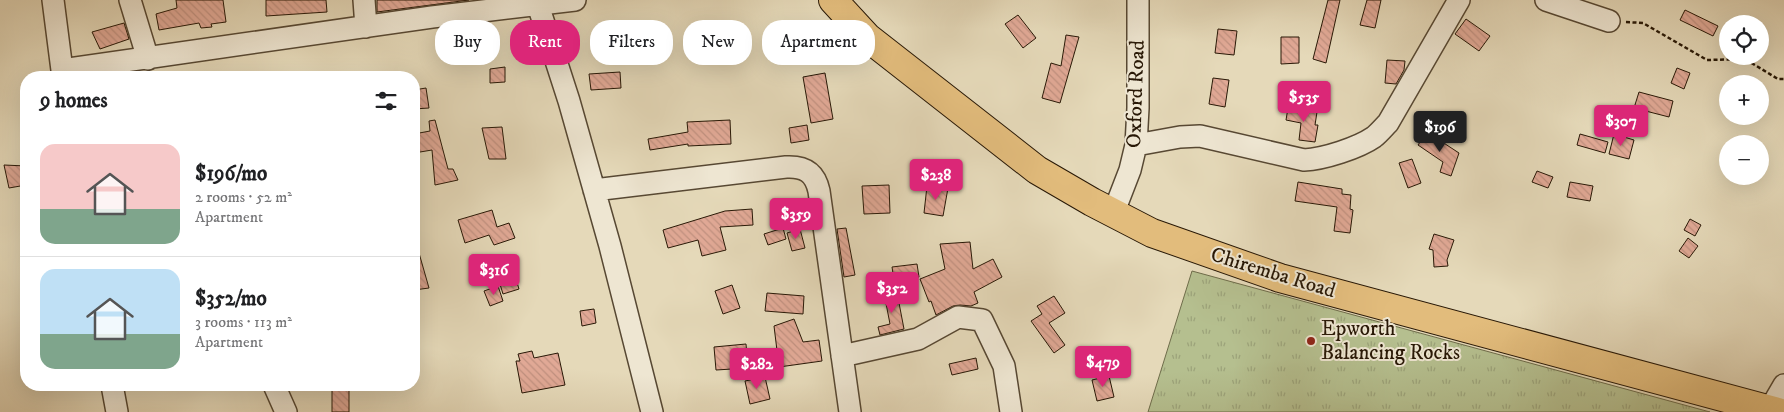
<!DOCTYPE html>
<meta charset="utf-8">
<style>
:root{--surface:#fff;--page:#f2f2f2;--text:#202124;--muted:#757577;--line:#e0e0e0;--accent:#db2777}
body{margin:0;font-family:"IM FELL DW Pica",serif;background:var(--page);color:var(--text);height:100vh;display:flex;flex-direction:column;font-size:19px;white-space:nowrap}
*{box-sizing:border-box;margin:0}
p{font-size:16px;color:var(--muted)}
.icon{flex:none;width:28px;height:28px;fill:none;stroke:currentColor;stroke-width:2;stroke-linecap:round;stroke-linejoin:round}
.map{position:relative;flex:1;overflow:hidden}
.details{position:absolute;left:20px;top:71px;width:400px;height:320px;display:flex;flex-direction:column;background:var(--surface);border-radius:20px;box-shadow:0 5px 20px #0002}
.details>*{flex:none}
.guide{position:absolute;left:435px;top:20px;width:475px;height:45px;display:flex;gap:10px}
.tools{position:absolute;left:1719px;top:15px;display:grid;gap:10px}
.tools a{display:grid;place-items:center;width:50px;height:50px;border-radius:50%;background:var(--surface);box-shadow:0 5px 20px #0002;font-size:25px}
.price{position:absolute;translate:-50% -42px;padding:0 11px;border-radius:5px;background:var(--accent);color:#fff;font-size:16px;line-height:32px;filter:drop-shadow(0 1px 2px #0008)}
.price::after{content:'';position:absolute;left:50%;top:30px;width:15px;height:11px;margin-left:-8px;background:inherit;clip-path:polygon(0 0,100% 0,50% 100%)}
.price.active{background:#222;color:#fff}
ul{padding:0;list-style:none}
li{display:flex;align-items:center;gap:15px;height:125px;padding:0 20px}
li+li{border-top:1px solid var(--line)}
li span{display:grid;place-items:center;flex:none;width:140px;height:100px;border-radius:15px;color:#555}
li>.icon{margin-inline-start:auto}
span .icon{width:60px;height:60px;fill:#fffc;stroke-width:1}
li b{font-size:21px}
h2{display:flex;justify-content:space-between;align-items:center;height:60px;padding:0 20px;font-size:21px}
.pill{padding:0 18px;border-radius:20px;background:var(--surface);box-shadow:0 5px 20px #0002;font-size:18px;line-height:45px}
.pill.active{background:var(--accent);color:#fff}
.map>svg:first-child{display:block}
.park{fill:url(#park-tufts);stroke:#6e6c4a}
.building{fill:url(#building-back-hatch);stroke:#281806}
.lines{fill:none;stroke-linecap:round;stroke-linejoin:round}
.minor-casing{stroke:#574833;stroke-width:24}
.major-casing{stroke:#281806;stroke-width:30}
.path{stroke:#281806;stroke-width:2.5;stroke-dasharray:4 2.5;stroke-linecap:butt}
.minor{stroke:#eee6d2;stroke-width:21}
.major{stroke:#e2bc7c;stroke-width:28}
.poi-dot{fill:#8f2418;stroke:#eee6d2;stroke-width:2}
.labels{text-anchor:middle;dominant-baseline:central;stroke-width:4;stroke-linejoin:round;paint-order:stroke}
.street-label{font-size:21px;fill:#281806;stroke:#eee6d2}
.poi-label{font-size:21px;fill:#281806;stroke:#eee6d2;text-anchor:start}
</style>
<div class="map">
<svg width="1784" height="412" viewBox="0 0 1784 412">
<defs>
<pattern id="park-tufts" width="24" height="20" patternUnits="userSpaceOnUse" patternTransform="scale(1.25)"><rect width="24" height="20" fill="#b5bf8f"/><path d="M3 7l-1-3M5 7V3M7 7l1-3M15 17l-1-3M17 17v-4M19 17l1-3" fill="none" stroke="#9ca37a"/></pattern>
<pattern id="building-back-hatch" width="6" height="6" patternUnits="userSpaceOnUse" patternTransform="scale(1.25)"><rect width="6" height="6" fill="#e1a996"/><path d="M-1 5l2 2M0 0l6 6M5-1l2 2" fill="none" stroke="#c19180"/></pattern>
</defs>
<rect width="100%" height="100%" fill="#e5d9b9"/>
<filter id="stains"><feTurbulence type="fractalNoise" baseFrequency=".004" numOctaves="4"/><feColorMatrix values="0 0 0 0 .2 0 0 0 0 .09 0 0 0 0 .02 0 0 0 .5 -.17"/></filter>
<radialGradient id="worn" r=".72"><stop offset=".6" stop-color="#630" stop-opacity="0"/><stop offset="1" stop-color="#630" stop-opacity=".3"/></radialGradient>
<!-- park -->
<path class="park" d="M1192,271L1710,412H1148Z"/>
<!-- building -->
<path class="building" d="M176,0H223L226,22L211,24L212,27L201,28L199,23L159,30L156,14L177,8Z
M266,0H326L327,12L266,16Z
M377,0H469L377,12Z
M1328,0H1340L1326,63L1313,59Z
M1367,0H1381L1375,28L1360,25Z
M1685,10L1718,26L1713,36L1680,20Z
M1018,15L1036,38L1023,48L1005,24Z
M1466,19L1490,36L1479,51L1455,34Z
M124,23L129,39L100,49L92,32Z
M1218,29L1237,31L1234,55L1215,53Z
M1066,35L1079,37L1060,103L1042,98L1051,63L1061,66Z
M1281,37H1299V63L1281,64Z
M1387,60L1405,61L1404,70L1396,84L1385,83Z
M505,67V82L490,83V69Z
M1677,68L1690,73L1684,89L1671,83Z
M620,72L621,88L591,90L589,74Z
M825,73L833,119L811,123L803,77Z
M1213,78L1229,80L1225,107L1209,104Z
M426,88L429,108L414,109V90Z
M1639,92L1673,101L1669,117L1634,108Z
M1288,108L1317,112L1315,125H1318L1315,142L1299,140L1301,123L1286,120Z
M435,120L448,169H453L458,180L435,185L432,150L414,153V134L430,131L429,121Z
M730,120L731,144L688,146V144L650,150L648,139L688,132L687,122Z
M807,125L809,140L791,143L789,128Z
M502,127L506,159H489L482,128Z
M1427,132L1459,153L1451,176L1440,172L1443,162L1418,145Z
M1580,134L1608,142L1605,153L1577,145Z
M1614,134L1634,140L1629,159L1609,154Z
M1412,159L1421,183L1408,188L1399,163Z
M4,165L26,166V185L9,188Z
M1537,171L1553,177L1548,188L1532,182Z
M1298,182L1342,189V194L1351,195L1350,209L1353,210L1350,233L1334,231L1337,207L1295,201Z
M1570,182L1593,186L1590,201L1567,197Z
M889,185L890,213L864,214L862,186Z
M927,186L948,188L943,216L924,213Z
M752,209L753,225L720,227L726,250L702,256L698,240L668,248L663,230L725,211Z
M492,210L497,227L509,223L515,238L494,245L489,235L465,243L458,220Z
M1690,219L1701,225L1695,236L1684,230Z
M783,228L786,239L768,245L764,234Z
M846,228L855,275L844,277L837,229Z
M800,229L805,248L792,251L787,233Z
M1434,234L1454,240L1447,260L1448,266L1434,267L1433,250L1429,249Z
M1688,238L1698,246L1689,258L1679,251Z
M970,242L973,269L993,259L1002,277L974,292L978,303L971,306L960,305L953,306L936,315L931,301L929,302L920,279L945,269L940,244Z
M417,246L429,288L414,290V247Z
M917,264L919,277L894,280L892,267Z
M512,266L519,289L503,294L496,271Z
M732,285L740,308L723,314L715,291Z
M498,286L503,301L490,306L484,291Z
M891,287L896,303H899L904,329L880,335L878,327L890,324L883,288Z
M767,293L804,296L803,314L765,311Z
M1054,296L1065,313L1049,323L1065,345L1054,353L1031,321L1042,314L1037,306Z
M594,309L596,323L582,326L580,311Z
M794,319L803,342L819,340L822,361L779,367L774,326Z
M746,344L748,368L716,370L714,347Z
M532,351L534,358L558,353L565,385L522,393L516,361H520L518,354Z
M976,358L978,369L952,375L949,364Z
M1109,376L1114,397L1097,401L1092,380Z
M765,377L770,399L750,404L745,381Z
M332,385H349V412H332Z"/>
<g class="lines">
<defs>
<path id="minor" d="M53,0L63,78
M130,0L148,59
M364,0L366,27
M1546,0L1609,21
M538,5L569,101L610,246L652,412
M62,70L432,17L575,0
M1136,145L1180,137L1200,136L1304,160C1324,159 1358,148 1374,137C1379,133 1384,127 1388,123L1459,0
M594,190L786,167C804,166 815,172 819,191L850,412
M1113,214L1130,170L1136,145L1138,108V0
M842,356L918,339L958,317L982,320L1004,366L1011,412
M112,385L117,412
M274,385L286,412
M1770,409L1784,385"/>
<path id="major" d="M833,0L867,37L1037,170L1092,202L1152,233L1280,278L1778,412"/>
</defs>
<!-- minor casing -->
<use href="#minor" class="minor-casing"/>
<!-- major casing -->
<use href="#major" class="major-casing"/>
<!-- path -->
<path class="path" d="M1626,22L1643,23L1707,60L1745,59L1778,79H1784"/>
<!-- minor -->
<use href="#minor" class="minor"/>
<!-- major -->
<use href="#major" class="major"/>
</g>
<!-- markers -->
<circle class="poi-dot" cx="1311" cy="341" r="5"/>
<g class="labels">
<!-- street labels -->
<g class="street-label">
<text transform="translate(1136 94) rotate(-88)">Oxford Road</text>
<text transform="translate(1273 273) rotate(17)">Chiremba Road</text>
</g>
<!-- poi labels -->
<g class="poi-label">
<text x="1321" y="329">Epworth<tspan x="1321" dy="24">Balancing Rocks</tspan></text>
</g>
</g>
<rect width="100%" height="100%" filter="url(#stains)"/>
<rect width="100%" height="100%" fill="url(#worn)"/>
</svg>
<div class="tools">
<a><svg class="icon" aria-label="locate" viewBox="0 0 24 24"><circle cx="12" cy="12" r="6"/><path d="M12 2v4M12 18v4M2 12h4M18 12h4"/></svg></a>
<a>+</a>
<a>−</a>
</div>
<b class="price" style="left:1304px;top:123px">$535</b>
<b class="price" style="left:1621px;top:147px">$307</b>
<b class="price active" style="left:1440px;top:153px">$196</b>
<b class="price" style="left:936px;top:201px">$238</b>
<b class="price" style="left:796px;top:240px">$359</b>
<b class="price" style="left:494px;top:296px">$316</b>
<b class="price" style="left:892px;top:314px">$352</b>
<b class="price" style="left:1103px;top:388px">$479</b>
<b class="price" style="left:757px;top:390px">$282</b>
<div class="guide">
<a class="pill">Buy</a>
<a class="pill active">Rent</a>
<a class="pill">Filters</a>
<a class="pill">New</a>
<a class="pill">Apartment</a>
</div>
<section class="details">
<h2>9 homes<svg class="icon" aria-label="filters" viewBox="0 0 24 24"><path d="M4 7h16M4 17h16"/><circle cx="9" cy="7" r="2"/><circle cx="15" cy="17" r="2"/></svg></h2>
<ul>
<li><span style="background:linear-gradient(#f6c9c9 65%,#7fa58c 0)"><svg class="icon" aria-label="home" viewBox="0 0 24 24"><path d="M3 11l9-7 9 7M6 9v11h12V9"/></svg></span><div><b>$196/mo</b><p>2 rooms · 52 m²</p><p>Apartment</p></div></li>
<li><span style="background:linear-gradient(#bfe0f5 65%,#7fa58c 0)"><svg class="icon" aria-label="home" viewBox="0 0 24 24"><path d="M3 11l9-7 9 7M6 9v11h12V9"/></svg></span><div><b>$352/mo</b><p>3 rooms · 113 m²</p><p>Apartment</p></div></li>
</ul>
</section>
</div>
